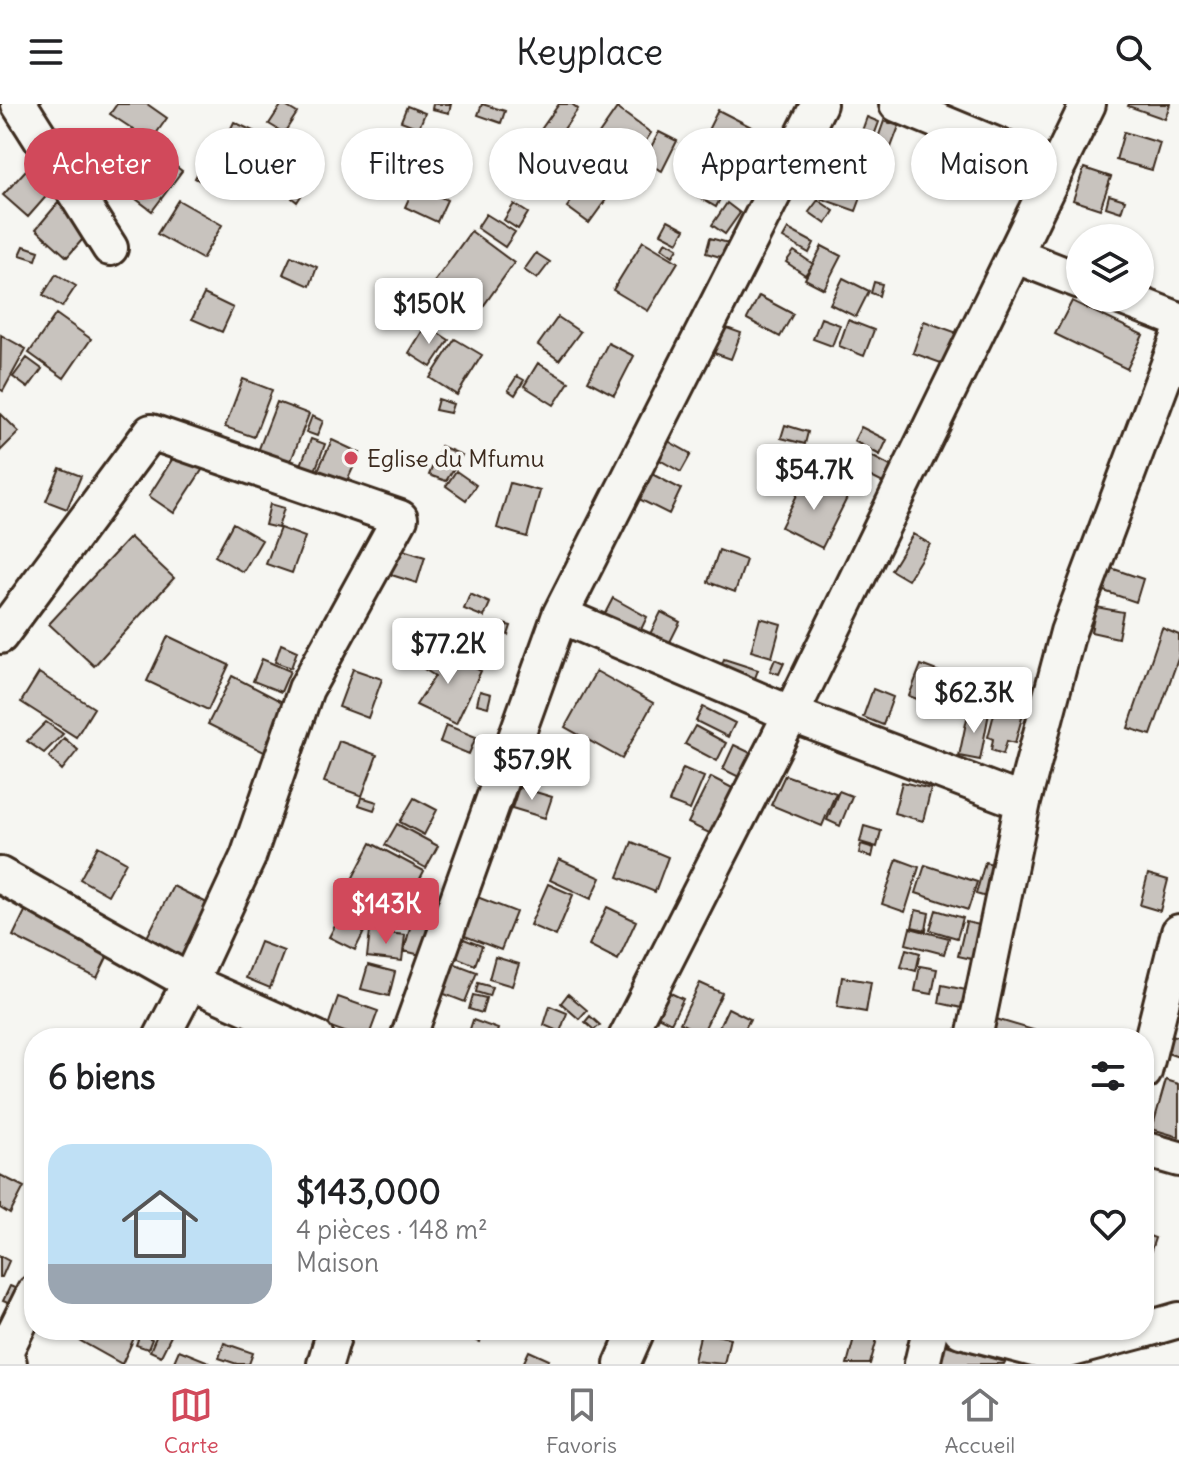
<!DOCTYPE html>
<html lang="fr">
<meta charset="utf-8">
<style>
:root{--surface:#fff;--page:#f6f6f6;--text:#202124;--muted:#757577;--line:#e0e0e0;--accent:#d1495b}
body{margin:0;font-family:Delius,sans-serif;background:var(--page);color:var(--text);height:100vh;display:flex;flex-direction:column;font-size:30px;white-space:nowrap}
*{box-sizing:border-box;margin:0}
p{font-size:26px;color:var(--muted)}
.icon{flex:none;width:44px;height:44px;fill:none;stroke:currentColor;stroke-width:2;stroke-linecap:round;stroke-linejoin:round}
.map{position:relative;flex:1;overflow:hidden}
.sheet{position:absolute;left:24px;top:924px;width:1130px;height:312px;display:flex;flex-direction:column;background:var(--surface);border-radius:32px;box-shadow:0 2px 6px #0004}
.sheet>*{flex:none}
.guide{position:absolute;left:24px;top:24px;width:1132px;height:72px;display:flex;gap:16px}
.fabs{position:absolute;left:1066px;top:120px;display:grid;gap:16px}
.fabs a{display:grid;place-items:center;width:88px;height:88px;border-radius:50%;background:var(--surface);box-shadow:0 2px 6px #0004;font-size:40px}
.price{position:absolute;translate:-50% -68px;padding:0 18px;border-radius:8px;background:#fff;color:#222;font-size:26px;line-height:52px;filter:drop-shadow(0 2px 4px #0008)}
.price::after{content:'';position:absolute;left:50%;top:48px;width:24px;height:18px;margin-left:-12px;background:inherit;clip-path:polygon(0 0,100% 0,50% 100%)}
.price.selected{background:var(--accent);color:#fff}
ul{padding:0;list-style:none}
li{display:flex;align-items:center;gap:24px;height:200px;padding:0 24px}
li+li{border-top:2px solid var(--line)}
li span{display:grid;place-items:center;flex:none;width:224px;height:160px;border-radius:24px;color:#555}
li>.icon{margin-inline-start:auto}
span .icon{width:96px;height:96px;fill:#fffc;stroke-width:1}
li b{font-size:34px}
h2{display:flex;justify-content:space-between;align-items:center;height:96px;padding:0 24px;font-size:34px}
.pill{padding:0 28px;border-radius:36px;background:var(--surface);box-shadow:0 2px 6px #0004;font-size:28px;line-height:72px}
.pill.selected{background:var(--accent);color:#fff}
header{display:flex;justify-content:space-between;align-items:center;height:104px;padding:0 24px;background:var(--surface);font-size:36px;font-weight:600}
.menu{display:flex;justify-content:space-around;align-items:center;height:112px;border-top:2px solid var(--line);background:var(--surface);font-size:22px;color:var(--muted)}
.menu a{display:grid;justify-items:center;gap:4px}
.menu .selected{color:var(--accent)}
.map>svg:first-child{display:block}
.building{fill:#c8c3be;stroke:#3b2a1e;stroke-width:2}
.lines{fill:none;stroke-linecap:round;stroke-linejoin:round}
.minor-casing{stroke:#3b2a1e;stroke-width:40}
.highway-casing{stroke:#3b2a1e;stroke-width:50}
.minor{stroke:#f6f6f2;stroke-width:34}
.highway{stroke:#f6f6f2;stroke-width:44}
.poi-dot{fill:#d1495b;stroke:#f6f6f2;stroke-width:3}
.labels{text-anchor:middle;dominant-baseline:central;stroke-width:7;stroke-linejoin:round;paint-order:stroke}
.poi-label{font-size:24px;fill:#3b2a1e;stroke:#f6f6f2;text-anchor:start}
</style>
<header><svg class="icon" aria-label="menu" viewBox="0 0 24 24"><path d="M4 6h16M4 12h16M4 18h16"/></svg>Keyplace<svg class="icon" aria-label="search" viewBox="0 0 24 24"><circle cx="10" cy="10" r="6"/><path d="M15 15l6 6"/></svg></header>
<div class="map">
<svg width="1179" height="1260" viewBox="0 0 1179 1260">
<rect width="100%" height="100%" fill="#f6f6f2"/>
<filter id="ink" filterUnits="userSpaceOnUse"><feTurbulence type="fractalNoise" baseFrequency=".0125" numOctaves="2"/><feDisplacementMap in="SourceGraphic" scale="16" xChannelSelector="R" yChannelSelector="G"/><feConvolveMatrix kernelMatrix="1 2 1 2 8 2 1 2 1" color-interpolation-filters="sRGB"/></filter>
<g filter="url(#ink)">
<!-- building -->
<path class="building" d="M117,0H147L167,14L151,37L110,10Z
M282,0L297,9L284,29L269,20Z
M433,0H451L449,9L432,5Z
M482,0L505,7L501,19L478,11Z
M559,0H572L578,5L550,45L535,34Z
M1129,0H1170L1165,15L1128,2Z
M407,2L425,9L419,24L401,17Z
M617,4L651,29L629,62L594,37Z
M718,6L769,32L753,66L701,40Z
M867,13L879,18L866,53L854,49Z
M884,17L899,22L884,62L870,57Z
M234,18L270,35L256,66L219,49Z
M659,28L677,37L662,67L643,58Z
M1124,28L1160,39L1152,66L1116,56Z
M145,39L182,67L152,107L115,79Z
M210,46L241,63L226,91L195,74Z
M807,49L869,72L856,107L794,85Z
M605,50L628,66L618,80L595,64Z
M393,53L414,61L403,91L381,83Z
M1084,64L1111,73L1100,105L1073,96Z
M26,66L50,88L28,113L3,91Z
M591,70L613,86L589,119L567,103Z
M286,76L294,81L287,92L279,86Z
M697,76L722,91L716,103L690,88Z
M301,80L306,84L297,98L292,94Z
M415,81L447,96L437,118L405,103Z
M1109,91L1125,96L1121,108L1106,103Z
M178,96L222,121L202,155L157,130Z
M818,96L834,107L826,120L809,108Z
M58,99L90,127L67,153L36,125Z
M727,99L740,109L725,130L712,121Z
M514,100L528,109L518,125L504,116Z
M486,110L515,128L505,143L477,124Z
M668,116L685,125L678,138L661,129Z
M788,125L814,139L809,149L783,134Z
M471,127L514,159L474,215L430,184Z
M710,134L732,140L728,155L706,149Z
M643,137L678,158L648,207L613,186Z
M666,137L678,144L673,152L662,144Z
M24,142L39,147L36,156L20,151Z
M822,142L841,152L824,185L805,175Z
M794,147L813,160L805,171L786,158Z
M536,149L550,158L537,175L524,166Z
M291,152L317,163L310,182L283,170Z
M56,170L76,182L62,203L43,191Z
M843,174L869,187L856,213L830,200Z
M874,178L882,180L879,192L871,189Z
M204,190L233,204L222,228L192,215Z
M759,192L793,210L780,233L747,215Z
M1072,197L1143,231L1127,265L1055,230Z
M56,210L91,235L64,274L29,249Z
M558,213L580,228L559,256L538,241Z
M821,214L840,221L832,242L813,235Z
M848,216L874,226L864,252L839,242Z
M924,217L963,231L952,263L913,249Z
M426,221L449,236L431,263L409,249Z
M724,223L741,229L731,255L714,249Z
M1,231L26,245L3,287L0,285Z
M455,235L482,251L457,291L430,274Z
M608,239L634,252L614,291L588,277Z
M27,254L42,265L28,284L13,273Z
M538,259L569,278L554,301L524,282Z
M517,272L524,276L515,291L508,286Z
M243,275L272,286L254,333L225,323Z
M438,295L453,300L450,309L435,306Z
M277,298L309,310L289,362L257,350Z
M0,309L19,328L0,347Z
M312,312L323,317L317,332L306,328Z
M785,321L808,328L805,340L781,334Z
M861,323L887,336L880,351L854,337Z
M661,333L691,350L681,368L651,351Z
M311,335L325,340L310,380L296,374Z
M332,336L360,349L346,379L318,366Z
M441,342L462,351L446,377L429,371Z
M180,343L206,360L174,409L149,392Z
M860,346L896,365L887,381L851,363Z
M60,364L81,372L67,405L46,397Z
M456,367L476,381L466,396L446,382Z
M646,367L681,385L669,410L633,392Z
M807,371L848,392L822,444L781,423Z
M510,379L540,387L527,433L497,424Z
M270,400L284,404L278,424L265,421Z
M233,419L262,436L243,468L215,452Z
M280,424L305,433L292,469L266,460Z
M913,430L930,440L908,476L891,466Z
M130,433L174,474L94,562L49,520Z
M390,442L425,453L417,479L382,468Z
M719,446L746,456L735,488L708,478Z
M1111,464L1143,475L1136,498L1104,487Z
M470,490L490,499L484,513L464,505Z
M613,494L647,513L635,538L600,519Z
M1096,503L1123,508L1118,534L1091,528Z
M661,508L680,518L665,548L646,538Z
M760,514L781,520L772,553L751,547Z
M500,519L511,522L508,531L497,527Z
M459,521L482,530L467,557L443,546Z
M1162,524L1179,531V552L1151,631L1128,624Z
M168,532L229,561L208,606L147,577Z
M281,540L297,547L291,564L275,558Z
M436,544L481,567L456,620L416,601L435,572L424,565Z
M262,555L290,567L281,588L253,577Z
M724,555L758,566L752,582L718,570Z
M775,555L784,559L779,570L770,567Z
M921,561L945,570L933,601L909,592Z
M353,565L382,575L368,614L339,603Z
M596,567L653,599L622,655L565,623Z
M39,569L94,604L76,633L21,598Z
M232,572L292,603L268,650L208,620Z
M873,585L893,593L883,621L863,613Z
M480,587L491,590L488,603L477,600Z
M996,602L1023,610L1015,639L1007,637L1003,650L991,646L993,635L988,633Z
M703,603L735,619L728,633L696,617Z
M969,605L989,609L980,656L959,652Z
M46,618L63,630L44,649L27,637Z
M446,621L476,633L469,650L440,638Z
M695,622L726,639L717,657L685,640Z
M64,634L78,646L62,666L49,653Z
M339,637L377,651L362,692L324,678Z
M529,637L545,642L540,659L524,655Z
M734,641L755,651L743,675L723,665Z
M683,664L704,673L690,706L669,698Z
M785,671L836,689L822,722L771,701Z
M711,673L744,690L722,735L688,719Z
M902,678L931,685L923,717L894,709Z
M519,683L552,693L545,714L512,704Z
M839,687L852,692L840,722L827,716Z
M361,693L377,698L374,706L359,701Z
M414,694L437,706L424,731L400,718Z
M397,720L438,742L426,764L385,741Z
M864,722L881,727L877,743L860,738Z
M632,738L668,753L655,788L618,773Z
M371,739L424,767L392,828L339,800Z
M861,740L874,744L872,753L859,749Z
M98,742L126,758L108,791L80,775Z
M559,755L601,774L591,795L550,776Z
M897,755L919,763L905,808L882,800Z
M985,758L999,762L990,794L976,790Z
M925,761L977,778L968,806L916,789Z
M1148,770L1168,776L1160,807L1140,801Z
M548,780L573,791L556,832L530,821Z
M173,782L219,805L192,859L146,835Z
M472,791L516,808L501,846L457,829Z
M28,801L112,843L97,874L13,832Z
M607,803L636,817L618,856L589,841Z
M916,806L929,809L926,826L912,823Z
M936,806L963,814L957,834L930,826Z
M343,807L368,820L355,846L329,833Z
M414,808L430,812L421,851L404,847Z
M966,818L984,822L976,856L958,852Z
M910,824L949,834L944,850L906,840Z
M370,827L405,831L402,857L367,853Z
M448,829L482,842L475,861L441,847Z
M260,838L284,847L270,884L246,874Z
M906,845L920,849L916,867L901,863Z
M437,853L477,868L465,898L426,883Z
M495,853L519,860L512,882L489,875Z
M368,861L395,868L389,892L361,885Z
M920,862L937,865L932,890L915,887Z
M842,873L871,878L866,908L837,903Z
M478,879L492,883L489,892L476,888Z
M700,879L722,889L702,930L680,919Z
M942,881L966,886L962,904L939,899Z
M658,883L683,895L671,919L646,906Z
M568,890L587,906L579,915L561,899Z
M473,891L486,894L482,909L469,905Z
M338,893L378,907L368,934H361L328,922Z
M550,902L567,909L560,928L544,921Z
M728,904L750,915L740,934H714Z
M590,912L600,921L594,926L585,918Z
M996,915L1060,934H990Z
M239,916L252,921L248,934L235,929Z
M473,916L498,925L495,934H467Z
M1172,931L1179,933V953L1167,949Z
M1166,976L1179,980V1033L1152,1025Z
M0,1071L24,1083L10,1110L0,1104Z
M1144,1130L1155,1134L1149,1152L1144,1150Z
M0,1152L9,1157L2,1173H0Z
M10,1182L26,1189L19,1204L3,1197Z
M72,1226H118L134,1234L122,1260L70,1231Z
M159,1226H174L161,1252L150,1247Z
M448,1226H484L480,1238Z
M701,1228L730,1234L724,1260L694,1257Z
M140,1230L152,1235L148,1245L136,1241Z
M855,1230L877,1235L870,1260H847Z
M932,1237L1005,1258L1004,1260H925Z
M224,1239L253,1249L249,1260H237L219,1254Z
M179,1246L209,1258L208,1260H173Z
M529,1247L549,1256L547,1260H523Z"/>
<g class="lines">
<defs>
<path id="minor" d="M19,0L110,144
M897,0L1056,66
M1014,151L1080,177
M1123,194L1179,216
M560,511L791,610L1023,698
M0,532L151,328L400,414L306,585L248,753L190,878L161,934
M0,771L190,878L316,934
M408,934L560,511L819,0
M626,934L791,610L1088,0
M974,934L1023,698L1068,528L1179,233
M1144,968L1179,828
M1144,1045L1179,1055
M961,1226L1053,1250L1143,1226
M1144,1226L1179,1216
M0,1258L34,1189
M325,1260L335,1226
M622,1260L637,1226
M922,1260L930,1226"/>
<path id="highway" d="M0,1258L4,1260"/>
</defs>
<!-- minor casing -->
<use href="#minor" class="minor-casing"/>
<!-- highway casing -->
<use href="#highway" class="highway-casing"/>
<!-- minor -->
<use href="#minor" class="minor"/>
<!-- highway -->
<use href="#highway" class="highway"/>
</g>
</g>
<!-- markers -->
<circle class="poi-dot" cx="351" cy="354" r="8"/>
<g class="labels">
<!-- poi labels -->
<g class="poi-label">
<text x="367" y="354">Eglise du Mfumu</text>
</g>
</g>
</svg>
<div class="fabs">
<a><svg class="icon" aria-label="layers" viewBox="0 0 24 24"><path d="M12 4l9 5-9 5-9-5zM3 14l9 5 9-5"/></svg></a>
</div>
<b class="price" style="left:429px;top:242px">$150K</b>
<b class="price" style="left:814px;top:408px">$54.7K</b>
<b class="price" style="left:448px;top:582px">$77.2K</b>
<b class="price" style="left:974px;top:631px">$62.3K</b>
<b class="price" style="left:532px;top:698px">$57.9K</b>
<b class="price selected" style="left:386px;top:842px">$143K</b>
<div class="guide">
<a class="pill selected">Acheter</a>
<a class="pill">Louer</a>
<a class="pill">Filtres</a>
<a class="pill">Nouveau</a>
<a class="pill">Appartement</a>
<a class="pill">Maison</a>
</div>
<section class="sheet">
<h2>6 biens<svg class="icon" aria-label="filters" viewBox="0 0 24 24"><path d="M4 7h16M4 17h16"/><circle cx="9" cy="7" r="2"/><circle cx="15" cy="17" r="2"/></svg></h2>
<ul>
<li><span style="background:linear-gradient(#bfe0f5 75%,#9aa5b1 0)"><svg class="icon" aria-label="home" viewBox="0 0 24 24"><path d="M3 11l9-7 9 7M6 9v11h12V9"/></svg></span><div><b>$143,000</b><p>4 pièces · 148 m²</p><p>Maison</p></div><svg class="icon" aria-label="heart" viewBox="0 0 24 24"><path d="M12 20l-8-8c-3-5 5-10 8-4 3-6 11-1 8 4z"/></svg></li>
</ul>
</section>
</div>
<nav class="menu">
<a class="selected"><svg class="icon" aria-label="map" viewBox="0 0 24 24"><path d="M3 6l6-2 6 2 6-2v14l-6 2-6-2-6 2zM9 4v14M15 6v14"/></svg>Carte</a>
<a><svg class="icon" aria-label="saved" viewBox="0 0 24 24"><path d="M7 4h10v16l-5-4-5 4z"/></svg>Favoris</a>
<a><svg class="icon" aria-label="home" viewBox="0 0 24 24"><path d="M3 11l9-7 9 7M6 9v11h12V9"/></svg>Accueil</a>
</nav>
